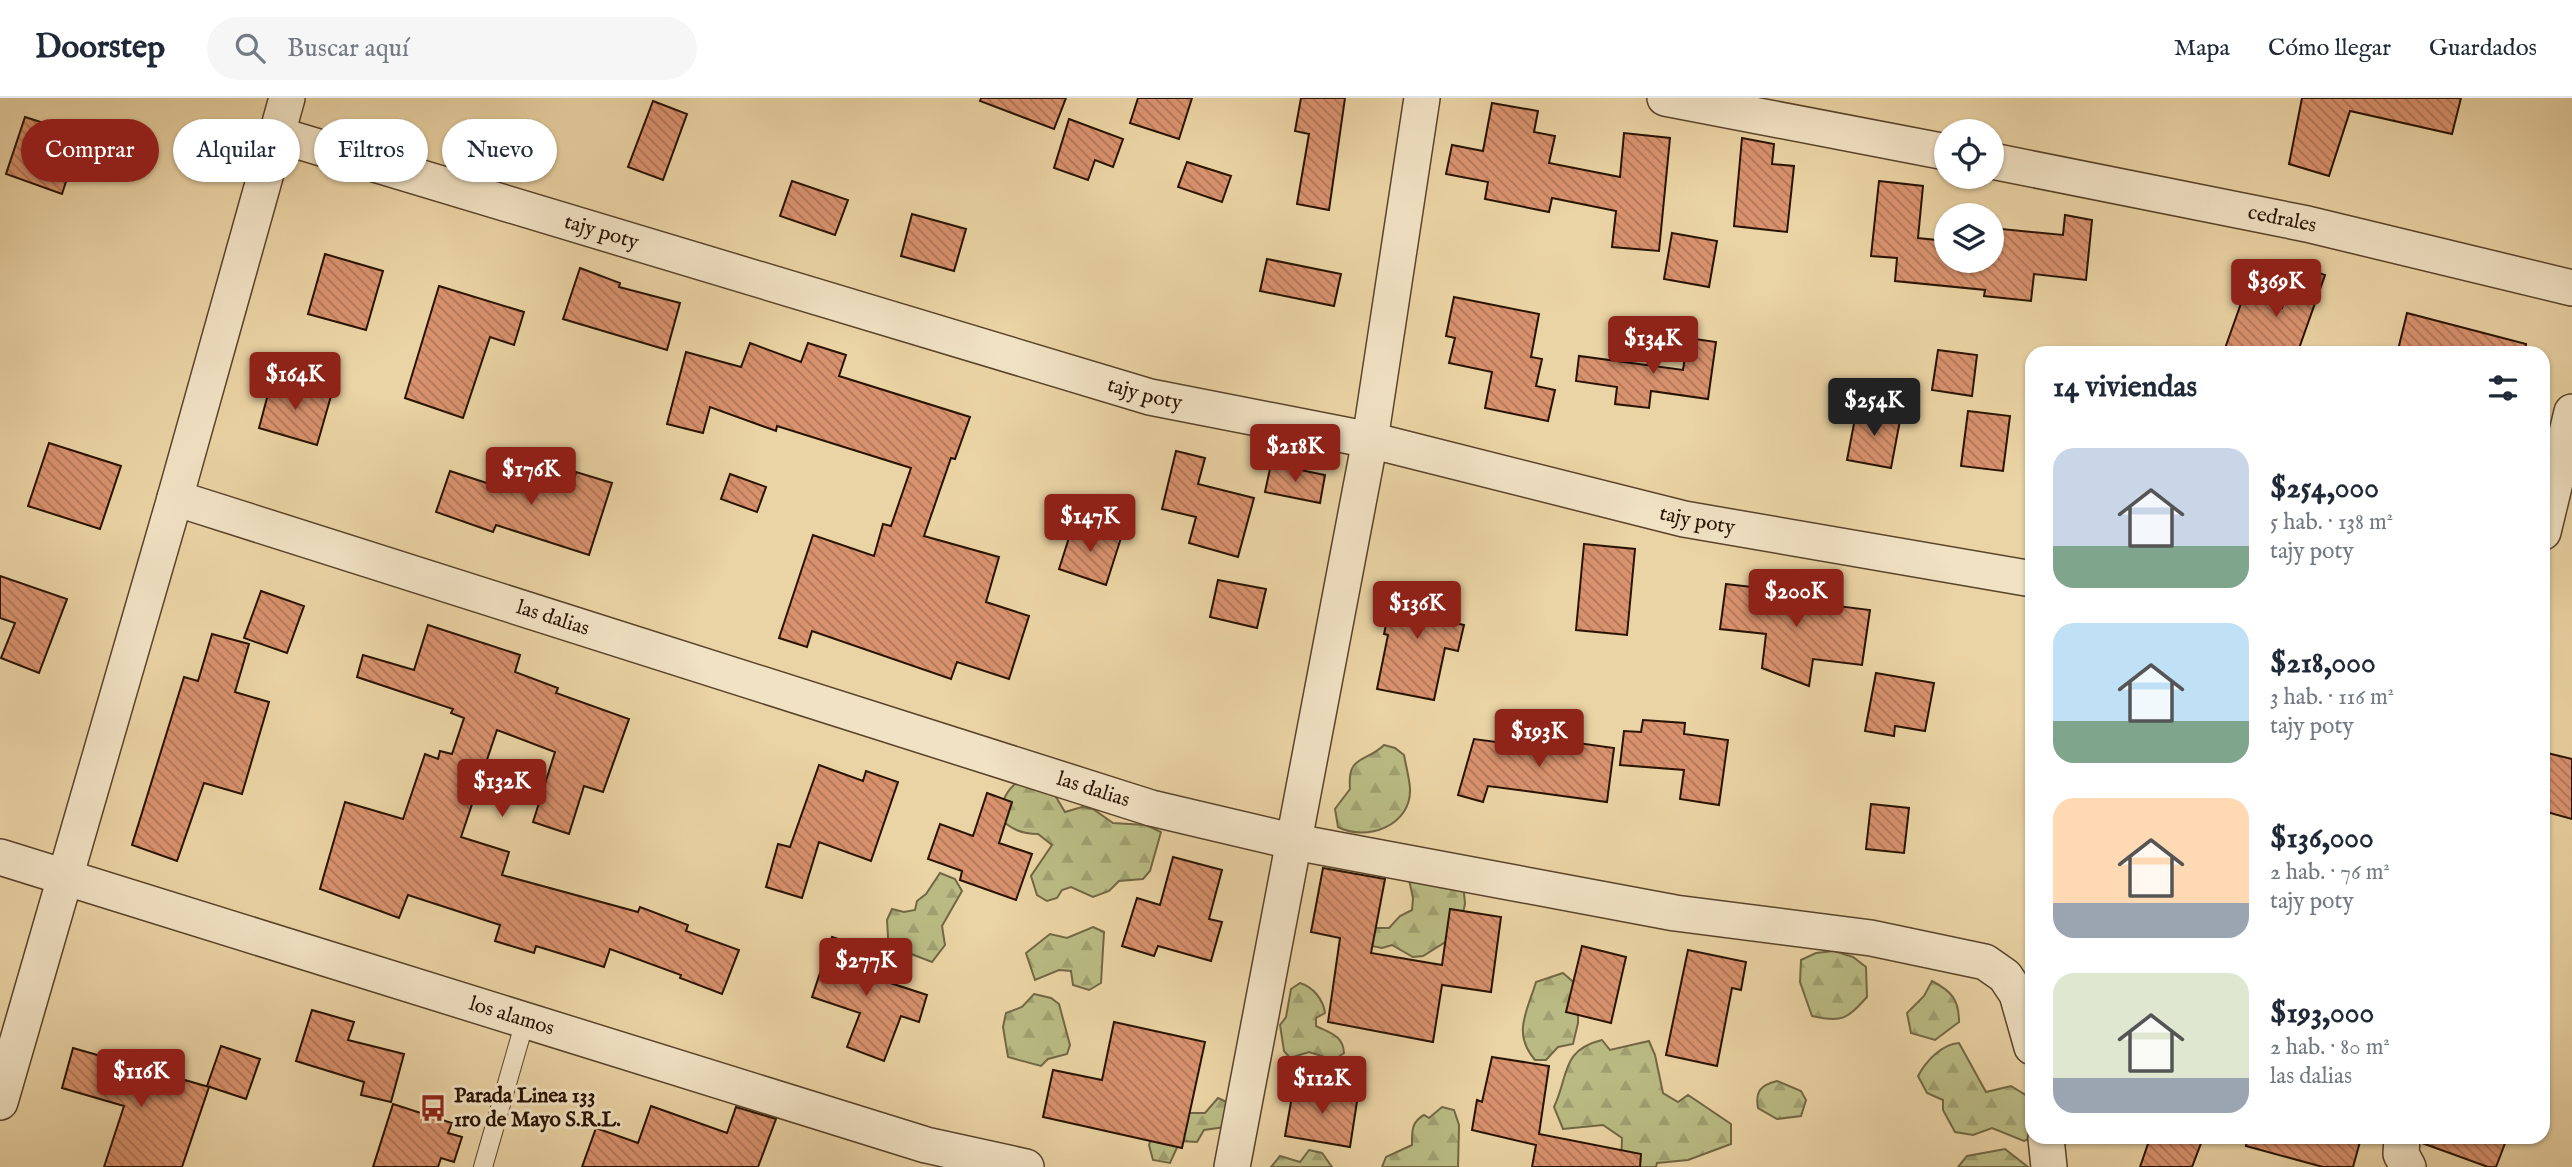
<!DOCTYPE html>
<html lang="es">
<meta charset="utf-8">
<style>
:root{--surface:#fff;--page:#f6f6f7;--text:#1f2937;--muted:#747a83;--line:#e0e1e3;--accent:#8f2418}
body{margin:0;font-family:"IM FELL English",serif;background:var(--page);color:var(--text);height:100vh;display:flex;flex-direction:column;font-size:26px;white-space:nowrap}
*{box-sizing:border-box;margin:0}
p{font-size:23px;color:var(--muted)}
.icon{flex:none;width:38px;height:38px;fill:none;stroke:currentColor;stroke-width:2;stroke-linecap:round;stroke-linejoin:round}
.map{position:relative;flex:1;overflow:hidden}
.side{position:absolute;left:2025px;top:248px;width:525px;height:798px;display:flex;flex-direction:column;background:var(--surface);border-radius:21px;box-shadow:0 2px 5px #0004}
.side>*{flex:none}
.banner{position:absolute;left:21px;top:21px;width:665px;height:63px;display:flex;gap:14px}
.controls{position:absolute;left:1934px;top:21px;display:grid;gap:14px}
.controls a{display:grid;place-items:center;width:70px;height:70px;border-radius:50%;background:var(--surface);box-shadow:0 2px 5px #0004;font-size:35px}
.price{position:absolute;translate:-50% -60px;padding:0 16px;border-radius:7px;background:var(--accent);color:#fff;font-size:23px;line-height:46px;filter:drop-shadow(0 2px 4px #0008)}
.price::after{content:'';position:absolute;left:50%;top:42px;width:21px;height:16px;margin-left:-10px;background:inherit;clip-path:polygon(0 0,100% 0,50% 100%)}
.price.active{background:#222;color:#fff}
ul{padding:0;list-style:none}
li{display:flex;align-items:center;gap:21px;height:175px;padding:0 28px}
li span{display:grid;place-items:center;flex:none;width:196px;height:140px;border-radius:21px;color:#555}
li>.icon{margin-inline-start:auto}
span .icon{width:84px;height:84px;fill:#fffc;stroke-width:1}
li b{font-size:30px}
h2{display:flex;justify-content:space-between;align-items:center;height:84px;padding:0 28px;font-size:30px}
.tag{padding:0 24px;border-radius:32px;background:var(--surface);box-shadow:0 2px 5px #0004;font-size:24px;line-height:63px}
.tag.active{background:var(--accent);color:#fff}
header{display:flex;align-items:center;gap:42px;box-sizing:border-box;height:98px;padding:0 35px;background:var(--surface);border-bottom:2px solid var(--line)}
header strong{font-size:33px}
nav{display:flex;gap:38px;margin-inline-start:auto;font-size:24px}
.search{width:490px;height:63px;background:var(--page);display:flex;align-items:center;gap:18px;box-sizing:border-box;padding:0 24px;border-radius:38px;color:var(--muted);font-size:26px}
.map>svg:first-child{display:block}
.forest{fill:url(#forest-firs);stroke:#726743;stroke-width:2}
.building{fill:url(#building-back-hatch);stroke:#291302;stroke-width:2}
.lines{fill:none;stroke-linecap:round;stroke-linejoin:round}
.lane-casing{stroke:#59432a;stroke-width:20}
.street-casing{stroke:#59432a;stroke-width:38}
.lane{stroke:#f1e2c4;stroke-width:18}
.street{stroke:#f1e2c4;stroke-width:35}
.labels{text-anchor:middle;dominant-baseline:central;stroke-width:6;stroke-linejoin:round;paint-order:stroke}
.street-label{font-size:21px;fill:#291302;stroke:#f1e2c4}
.poi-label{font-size:21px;font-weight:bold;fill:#291302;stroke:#f1e2c4;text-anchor:start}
</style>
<header>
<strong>Doorstep</strong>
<div class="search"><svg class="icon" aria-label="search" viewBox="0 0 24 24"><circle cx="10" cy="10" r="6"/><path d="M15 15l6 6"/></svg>Buscar aquí</div>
<nav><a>Mapa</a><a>Cómo llegar</a><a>Guardados</a></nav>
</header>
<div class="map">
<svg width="2572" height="1069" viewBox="0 0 2572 1069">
<defs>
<pattern id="forest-firs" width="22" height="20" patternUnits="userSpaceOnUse" patternTransform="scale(1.75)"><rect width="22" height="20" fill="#babb84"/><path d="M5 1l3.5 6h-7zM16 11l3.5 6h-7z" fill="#a0a070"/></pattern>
<pattern id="building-back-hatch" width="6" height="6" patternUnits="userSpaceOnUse" patternTransform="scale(1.75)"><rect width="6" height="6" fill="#d9926e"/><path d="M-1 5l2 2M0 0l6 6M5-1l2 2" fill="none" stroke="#b07658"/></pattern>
</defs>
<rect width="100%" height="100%" fill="#ead3a4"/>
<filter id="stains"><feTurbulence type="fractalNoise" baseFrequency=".00286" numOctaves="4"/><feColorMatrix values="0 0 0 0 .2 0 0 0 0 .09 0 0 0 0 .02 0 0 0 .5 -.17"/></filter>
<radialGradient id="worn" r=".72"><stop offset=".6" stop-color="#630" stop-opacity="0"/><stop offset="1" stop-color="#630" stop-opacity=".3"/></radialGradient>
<!-- forest -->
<path class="forest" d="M1384,647L1395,650L1404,657C1406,668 1409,679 1410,690C1412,728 1366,744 1338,729L1335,711L1350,691C1347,656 1366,665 1384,647Z
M1022,682L1050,689L1065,714L1082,709L1093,711L1113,725L1146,727L1161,734L1150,773L1143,781L1119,783L1109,793L1093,799L1071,789L1062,792L1057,800L1047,803L1037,797L1031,778L1052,747L1038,736C1021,736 1012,731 1000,721C1001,705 1006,689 1022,682Z
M940,775L955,781L962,793L942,828L945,847L932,864L906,854L899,860L889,857L887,822L892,811L904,814L915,812L917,803L926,796Z
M1408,777L1463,784L1465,806L1458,836L1423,858L1413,859L1392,847L1382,850L1367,847L1372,830H1389L1400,818L1412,812L1413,800Z
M1093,829L1104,834L1101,885L1089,892L1073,887L1071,873L1059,872L1035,882L1026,855L1050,836L1067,840Z
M1834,853L1853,859L1866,869L1867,899C1847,921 1842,925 1812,918L1800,884L1801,862L1816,855Z
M1563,875L1578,888V925L1573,946L1558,949L1546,962H1535C1512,935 1527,914 1536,884Z
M1932,883C1951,893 1959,901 1959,924L1935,942L1911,935L1907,915L1924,898Z
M1300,885C1313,889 1323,901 1325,915L1316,920V928C1330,935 1343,937 1344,955L1334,962L1309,954L1290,960L1284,953L1280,927L1286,919L1291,891Z
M1034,896L1051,900L1059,906L1070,947L1067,956L1048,961L1041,968L1008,959L1003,929L1006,915L1022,909Z
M1602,942L1610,952L1649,943L1655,957L1663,995L1678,1004L1688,997L1731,1026V1046L1688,1062L1657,1065L1656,1069H1621L1622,1040L1603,1027L1563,1031L1554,1009C1569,977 1561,952 1602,942Z
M1959,945L1986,994L2011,988L2032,1001V1040L2024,1043L1992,1030L1973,1037L1955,1034L1943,1012V1002L1927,995L1918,978C1926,963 1942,946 1959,945Z
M1777,983L1801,993L1806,1002L1801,1018L1777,1021L1758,1010C1755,993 1761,987 1777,983Z
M1218,1000L1231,1006L1225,1029L1204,1032L1197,1044L1180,1043L1170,1065L1153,1062L1149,1047L1154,1033L1182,1015H1205Z
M1442,1009L1454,1012L1459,1027L1458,1069H1382L1386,1059L1412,1047C1412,1034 1411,1024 1424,1017L1429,1020Z
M2005,1051L2028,1069H1958L1967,1058Z
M1309,1052L1322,1055L1332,1069H1271L1280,1058L1300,1064Z"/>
<!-- building -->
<path class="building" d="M981,0H1066L1054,31L980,3Z
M1138,0H1192L1179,41L1130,25Z
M1301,0H1345L1329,112L1297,106L1309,36L1295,33Z
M2302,0H2461L2452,36L2350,13L2329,78L2289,66Z
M653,3L687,16L663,82L628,69Z
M1492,5L1538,13L1534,34L1555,38L1549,65L1620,79L1624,35L1670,40L1659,153L1612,149L1616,113L1552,100L1549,114L1485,101L1488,84L1446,76L1452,47L1483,53Z
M25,19L81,37L62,96L6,76Z
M1069,21L1123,41L1113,69L1095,62L1088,82L1054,70Z
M1742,40L1774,46L1772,66L1794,68L1787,134L1734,128Z
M1187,64L1231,78L1222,104L1178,89Z
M792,83L848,102L835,137L780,118Z
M1879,83L1923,88L1918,140L1946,143V163H1992V130L2063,137L2065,117L2092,122L2086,182L2034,176L2031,203L1984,198L1985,192L1895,183L1897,160L1871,158Z
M912,116L966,131L954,173L901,158Z
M1672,135L1717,143L1709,189L1664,181Z
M325,156L383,173L366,232L308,216Z
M1267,161L1341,176L1334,208L1260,193Z
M2297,167L2325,177L2297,256H2223L2244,197L2282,210Z
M580,170L620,185L619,189L680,205L667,252L563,221Z
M439,188L524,214L514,247L490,239L463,320L405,300Z
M1454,199L1539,216L1531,259L1542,261L1536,288L1555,292L1548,323L1485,310L1492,274L1449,265L1455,240L1446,238Z
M2407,215L2526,246L2525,256H2397Z
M1688,240L1716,244L1708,301L1651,293L1649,310L1615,306L1617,289L1576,283L1579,258L1683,272Z
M750,245L801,264L808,245L846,257L839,278L970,319L955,361L951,360L924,438L999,459L986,504L1029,518L1009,581L957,564L951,581L812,533L807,549L779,540L813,437L874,458L883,426L891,428L911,370L777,328L776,333L710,309L703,335L667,326L686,254L741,269Z
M1938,252L1977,257L1972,298L1932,292Z
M272,281L331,298L317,347L259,330Z
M1857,310L1901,317L1891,370L1847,362Z
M1968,313L2010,318L2003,373L1961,368Z
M49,345L121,368L100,431L28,408Z
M1176,353L1205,360L1198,386L1254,400L1238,459L1189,445L1196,419L1162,411Z
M1271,366L1325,377L1320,405L1265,394Z
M450,373L508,392L515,373L571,391L576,374L612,385L589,457L496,427L493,434L436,414Z
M730,376L766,389L757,414L721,401Z
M1074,424L1121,440L1106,487L1059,471Z
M1584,446L1635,451L1627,537L1576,532Z
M0,478L67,501L39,575L1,560L15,525L0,520Z
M1218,482L1266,491L1257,530L1210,519Z
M1395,485L1453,499L1448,523L1464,527L1458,553L1445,550L1434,602L1377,591L1388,537L1384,536Z
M1726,486L1822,497L1821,506L1870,512L1862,567L1813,561L1809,588L1762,570L1766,536L1720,531Z
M261,493L304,508L287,555L244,540Z
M428,527L520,557L515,574L558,590L556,595L629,621L603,694L584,688L569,736L533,724L555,654L497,632L461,739L509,754L502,777L638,814L640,809L688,827L686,833L739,852L722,896L680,880L681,877L610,851L604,869L536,848L534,855L495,843L500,827L408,797L399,820L320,791L345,704L403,721L425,656L438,661L440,653L452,656L464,620L451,615L453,611L357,579L363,557L414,572Z
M212,536L249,546L235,594L269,604L242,696L204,685L177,763L132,747L184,579L198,583Z
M1876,575L1934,585L1925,633L1895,628L1894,638L1865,633Z
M1643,622L1685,625L1684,636L1728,642L1719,707L1680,701L1684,672L1620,667L1624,633L1641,634Z
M1542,640L1614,650L1607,704L1488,688L1483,704L1458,697L1474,641L1540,650Z
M2543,654L2572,661V721L2543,713Z
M819,667L863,683L866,673L898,684L871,763L819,744L802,800L766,789L778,746L790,749Z
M987,695L1012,704L999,745L1032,756L1016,802L960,782L962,773L928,761L940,726L973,738Z
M1871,706L1909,710L1904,755L1866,751Z
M1173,759L1222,772L1209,821L1222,824L1211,863L1158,848L1154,858L1122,848L1137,800L1160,807Z
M1323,770L1385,781L1371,855L1442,867L1450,811L1501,819L1491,894L1442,887L1433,944L1328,924L1340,840L1311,834Z
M832,839L874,853L866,877L927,897L919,924L901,918L884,963L847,949L860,915L812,899Z
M1582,848L1626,859L1611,925L1566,914Z
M1688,852L1746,864L1741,892L1732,890L1717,968L1666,957Z
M312,912L354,924L348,942L404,956L391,1004L361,997L364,984L296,963Z
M1114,924L1205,944L1182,1050L1043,1019L1053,972L1102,982Z
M221,948L260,961L246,1001L207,988Z
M73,950L209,989L182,1069H104L124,1008L62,990Z
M1492,959L1549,968L1539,1036L1641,1056L1640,1069H1532L1536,1047L1472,1032L1477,1002L1482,1004Z
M1294,987L1358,997L1350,1049L1285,1038Z
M393,1006L452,1025L448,1035L462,1039L454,1064L441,1060L438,1069H373Z
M651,1008L727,1035L736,1009L776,1021L758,1069H582L596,1030L638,1045Z
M2150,1040H2203L2192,1069H2140Z
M2247,1040H2361L2353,1069H2323L2246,1048Z
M2422,1040H2507L2496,1069H2488L2422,1045Z"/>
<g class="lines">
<defs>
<path id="lane" d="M483,1069L525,923"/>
<g id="street">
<path id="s1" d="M287,0L175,400L1151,710L1295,744L1675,815L1871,840L1985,864L2005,878L2017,896L2032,949"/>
<path d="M1665,0L1946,54"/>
<path id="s2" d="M275,36L1150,299L1370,342L1684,421L2032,481"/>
<path id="s3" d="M1992,63L2307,126L2572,190"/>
<path d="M2543,434L2572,314"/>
<path id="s4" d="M0,759L926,1047L1026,1069"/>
<path d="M0,1004L175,400"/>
<path d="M2046,1040L2049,1069"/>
<path d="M2402,1040L2401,1056L2408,1069"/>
<path d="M1232,1069L1370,342L1422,0"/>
</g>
</defs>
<!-- lane casing -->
<use href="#lane" class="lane-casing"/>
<!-- street casing -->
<use href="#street" class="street-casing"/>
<!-- lane -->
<use href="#lane" class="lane"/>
<!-- street -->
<use href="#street" class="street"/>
</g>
<!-- icons -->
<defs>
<symbol id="bus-bare" viewBox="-9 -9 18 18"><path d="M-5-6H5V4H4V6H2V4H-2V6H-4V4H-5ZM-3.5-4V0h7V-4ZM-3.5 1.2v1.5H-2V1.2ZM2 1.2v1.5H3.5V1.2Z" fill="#8f2418" stroke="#f1e2c4" stroke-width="2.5" paint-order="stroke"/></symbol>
</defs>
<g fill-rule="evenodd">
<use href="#bus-bare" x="414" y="991" width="38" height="38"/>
</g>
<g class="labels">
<!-- street labels -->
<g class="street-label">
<text stroke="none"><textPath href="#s3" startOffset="296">cedrales</textPath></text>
<text stroke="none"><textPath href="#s2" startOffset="341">tajy poty</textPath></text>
<text stroke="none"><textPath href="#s2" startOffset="908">tajy poty</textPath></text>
<text stroke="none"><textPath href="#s2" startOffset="1475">tajy poty</textPath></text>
<text stroke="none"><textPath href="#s1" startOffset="812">las dalias</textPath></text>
<text stroke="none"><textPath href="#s1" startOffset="1379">las dalias</textPath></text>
<text stroke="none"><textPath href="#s4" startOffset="536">los alamos</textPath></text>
</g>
<!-- poi labels -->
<g class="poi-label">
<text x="454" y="998">Parada Linea 133<tspan x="454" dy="24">1ro de Mayo S.R.L.</tspan></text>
</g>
</g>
<rect width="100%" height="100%" filter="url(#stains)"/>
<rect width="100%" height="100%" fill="url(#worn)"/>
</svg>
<div class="controls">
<a><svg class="icon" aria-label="locate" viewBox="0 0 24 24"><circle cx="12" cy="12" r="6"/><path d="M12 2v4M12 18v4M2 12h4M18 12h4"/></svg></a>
<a><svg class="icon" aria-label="layers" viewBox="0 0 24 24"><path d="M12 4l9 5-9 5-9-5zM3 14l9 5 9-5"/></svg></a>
</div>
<b class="price" style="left:2276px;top:221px">$369K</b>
<b class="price" style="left:1653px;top:278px">$134K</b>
<b class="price" style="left:295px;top:314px">$164K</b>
<b class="price active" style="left:1874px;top:340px">$254K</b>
<b class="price" style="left:1295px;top:386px">$218K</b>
<b class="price" style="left:531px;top:409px">$176K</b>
<b class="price" style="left:1090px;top:456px">$147K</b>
<b class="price" style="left:1796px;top:531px">$200K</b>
<b class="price" style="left:1417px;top:543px">$136K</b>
<b class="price" style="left:1539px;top:671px">$193K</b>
<b class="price" style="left:502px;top:721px">$132K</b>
<b class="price" style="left:866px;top:900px">$277K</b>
<b class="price" style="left:141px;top:1011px">$116K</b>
<b class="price" style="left:1322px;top:1018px">$112K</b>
<div class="banner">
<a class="tag active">Comprar</a>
<a class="tag">Alquilar</a>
<a class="tag">Filtros</a>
<a class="tag">Nuevo</a>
</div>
<section class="side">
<h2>14 viviendas<svg class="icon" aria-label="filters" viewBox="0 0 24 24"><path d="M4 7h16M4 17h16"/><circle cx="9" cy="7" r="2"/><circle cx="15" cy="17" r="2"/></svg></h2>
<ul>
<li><span style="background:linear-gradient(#c9d6e8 70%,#7fa58c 0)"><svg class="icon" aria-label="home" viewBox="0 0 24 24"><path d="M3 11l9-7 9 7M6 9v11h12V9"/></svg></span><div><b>$254,000</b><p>5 hab. · 138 m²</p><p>tajy poty</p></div></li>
<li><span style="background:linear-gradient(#bfe0f5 70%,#7fa58c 0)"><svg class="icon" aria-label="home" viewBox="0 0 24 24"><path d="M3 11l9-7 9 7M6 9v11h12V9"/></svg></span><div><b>$218,000</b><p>3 hab. · 116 m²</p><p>tajy poty</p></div></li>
<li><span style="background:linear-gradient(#ffd9b3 75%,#9aa5b1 0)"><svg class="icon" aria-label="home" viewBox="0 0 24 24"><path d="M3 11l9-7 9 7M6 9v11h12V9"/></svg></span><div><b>$136,000</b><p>2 hab. · 76 m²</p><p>tajy poty</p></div></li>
<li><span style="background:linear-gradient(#dfe7d0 75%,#9aa5b1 0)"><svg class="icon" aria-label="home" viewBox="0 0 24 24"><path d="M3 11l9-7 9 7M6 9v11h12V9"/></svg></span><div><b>$193,000</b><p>2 hab. · 80 m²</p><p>las dalias</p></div></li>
</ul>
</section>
</div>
